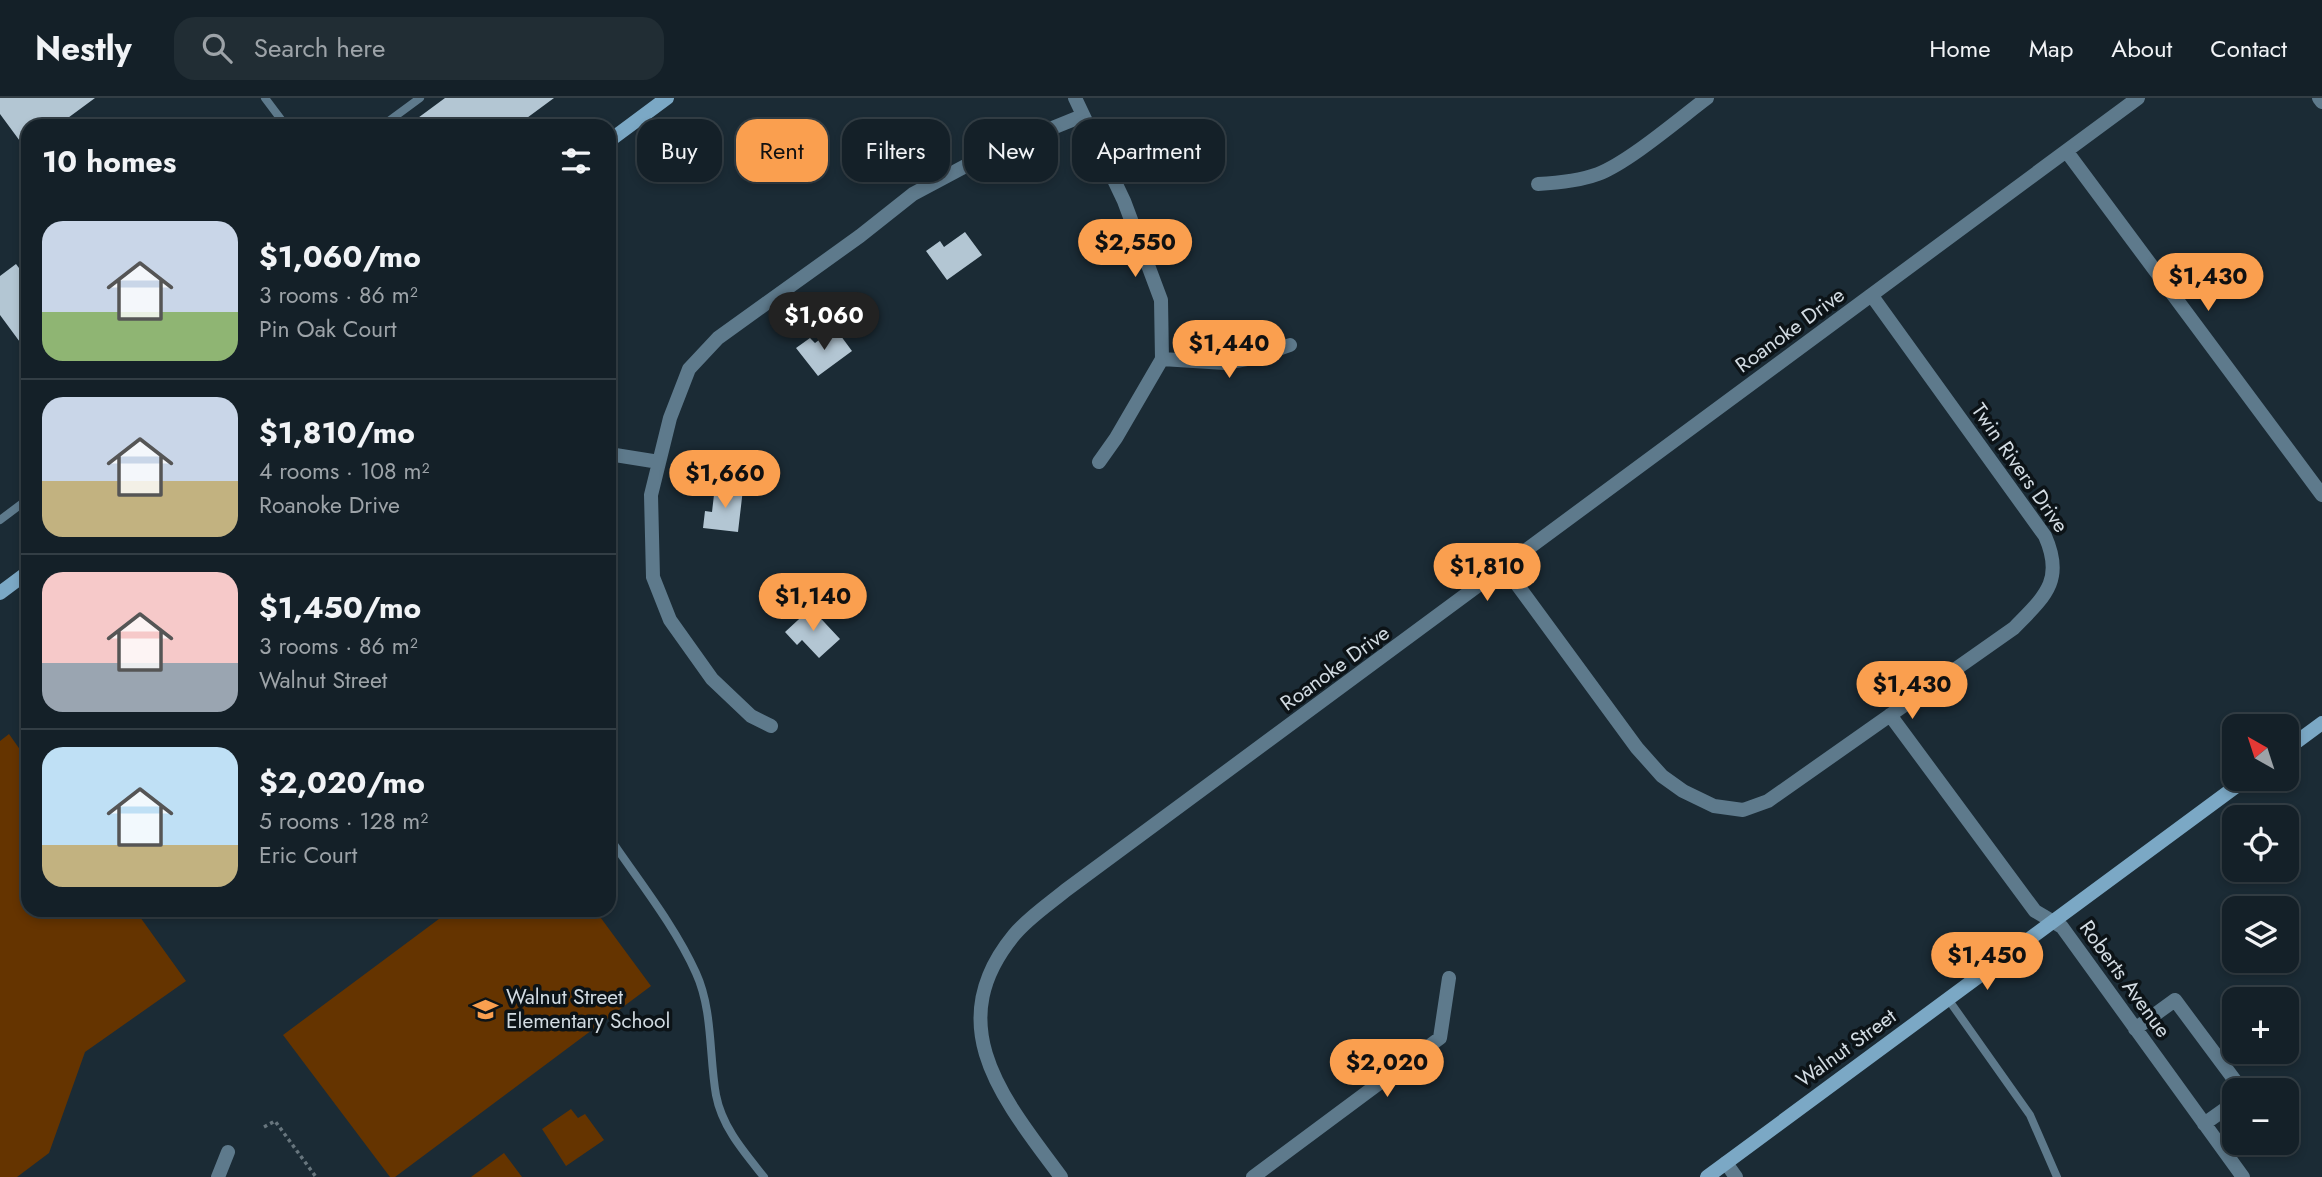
<!DOCTYPE html>
<meta charset="utf-8">
<style>
:root{--surface:#142028;--page:#212d34;--text:#f1f3f6;--muted:#9da3a8;--line:#333e45;--accent:#fa9f4f}
body{margin:0;font-family:Jost,sans-serif;background:var(--page);color:var(--text);height:100vh;display:flex;flex-direction:column;font-size:26px;white-space:nowrap}
*{box-sizing:border-box;margin:0}
p{font-size:23px;color:var(--muted)}
.icon{flex:none;width:38px;height:38px;fill:none;stroke:currentColor;stroke-width:2;stroke-linecap:round;stroke-linejoin:round}
.map{position:relative;flex:1;overflow:hidden}
.drawer{position:absolute;left:21px;top:21px;width:595px;height:798px;display:flex;flex-direction:column;background:var(--surface);border-radius:21px;box-shadow:0 4px 10px #0003,0 0 0 2px var(--line)}
.drawer>*{flex:none}
.banner{position:absolute;left:637px;top:21px;width:665px;height:63px;display:flex;gap:14px}
.needle{width:46px;rotate:321deg}
.tools{position:absolute;left:2222px;top:616px;display:grid;gap:14px}
.tools a{display:grid;place-items:center;width:77px;height:77px;border-radius:14px;background:var(--surface);box-shadow:0 4px 10px #0003,0 0 0 2px var(--line);font-size:35px}
.price{position:absolute;translate:-50% -60px;padding:0 16px;border-radius:24px;background:var(--accent);color:#111;font-size:23px;line-height:46px;filter:drop-shadow(0 2px 4px #0008)}
.price::after{content:'';position:absolute;left:50%;top:42px;width:21px;height:16px;margin-left:-10px;background:inherit;clip-path:polygon(0 0,100% 0,50% 100%)}
.price.selected{background:#222;color:#fff}
ul{padding:0;list-style:none}
li{display:flex;align-items:center;gap:21px;height:175px;padding:0 21px}
li+li{border-top:2px solid var(--line)}
li span{display:grid;place-items:center;flex:none;width:196px;height:140px;border-radius:21px;color:#555}
li>.icon{margin-inline-start:auto}
span .icon{width:84px;height:84px;fill:#fffc;stroke-width:1}
li b{font-size:30px}
h2{display:flex;justify-content:space-between;align-items:center;height:84px;padding:0 21px;font-size:30px}
.pill{padding:0 24px;border-radius:21px;background:var(--surface);box-shadow:0 4px 10px #0003,0 0 0 2px var(--line);font-size:24px;line-height:63px}
.pill.selected{background:var(--accent);color:#111}
header{display:flex;align-items:center;gap:42px;box-sizing:border-box;height:98px;padding:0 35px;background:var(--surface);border-bottom:2px solid var(--line)}
header strong{font-size:33px}
nav{display:flex;gap:38px;margin-inline-start:auto;font-size:24px}
.search{width:490px;height:63px;background:var(--page);display:flex;align-items:center;gap:18px;box-sizing:border-box;padding:0 24px;border-radius:21px;color:var(--muted);font-size:26px}
.map>svg:first-child{display:block}
.green{fill:#653400}
.building{fill:#b3c6d3}
.lines{fill:none;stroke-linecap:round;stroke-linejoin:round}
.path{stroke:#67757d;stroke-width:3.5;stroke-dasharray:3.5 3.5;stroke-linecap:butt}
.lane{stroke:#5e7a8c;stroke-width:8}
.street{stroke:#5e7a8c;stroke-width:14}
.secondary{stroke:#7ba8c5;stroke-width:14}
.labels{text-anchor:middle;dominant-baseline:central;stroke-width:7;stroke-linejoin:round;paint-order:stroke}
.street-label{font-size:21px;fill:#d2dbe2;stroke:#0c1317}
.poi-label{font-size:21px;fill:#d2dbe2;stroke:#0c1317;text-anchor:start}
</style>
<header>
<strong>Nestly</strong>
<div class="search"><svg class="icon" aria-label="search" viewBox="0 0 24 24"><circle cx="10" cy="10" r="6"/><path d="M15 15l6 6"/></svg>Search here</div>
<nav><a>Home</a><a>Map</a><a>About</a><a>Contact</a></nav>
</header>
<div class="map">
<svg width="2322" height="1079" viewBox="0 0 2322 1079">
<rect width="100%" height="100%" fill="#1b2b35"/>
<!-- green -->
<path class="green" d="M9,636L28,663V812H135L186,883L85,954L49,1055L17,1079H0V643Z
M451,812H595L651,888L395,1079H390L283,937Z
M571,1011L578,1020L585,1016L604,1042L566,1068L542,1031Z
M504,1055L522,1079H471Z"/>
<!-- building -->
<path class="building" d="M0,0H95L57,28H28V54L0,16Z
M445,0H554L516,28H407Z
M965,134L982,157L947,182L926,153L940,143L944,149Z
M16,166L28,182V255L0,217V178Z
M835,230L852,253L818,278L796,250L810,240L815,245Z
M715,388L743,391L738,434L703,430L705,413L712,414Z
M811,510L840,541L819,560L802,542L797,547L785,534Z"/>
<g class="lines">
<!-- path -->
<path class="path" d="M264,1029L275,1023L316,1079"/>
<!-- lane -->
<path class="lane" d="M265,0L286,28
M382,28L420,0
M0,422L28,401
M609,739C638,782 675,828 696,875C713,912 709,958 716,997C722,1029 744,1054 764,1079
M1948,901L2030,1017L2057,1079"/>
<!-- street -->
<path class="street" d="M1075,0L1124,103L1161,202L1162,261L1116,340L1099,364
M2319,0L2322,4
M2067,54L2322,397
M1538,86C1558,85 1579,83 1598,76C1629,64 1679,21 1707,0
M1162,261L1225,265L1252,260L1290,247
M609,356L659,364
M1505,470L1637,650L1662,678L1683,693L1714,708L1743,712L1768,703L2014,530C2044,499 2065,483 2045,438L1872,198
M1890,617L2035,813L2062,829L2243,1079
M771,628L751,618L712,581L670,522L653,479L651,397L670,320L689,271L718,240L860,138L913,96L988,56L1082,18
M2135,931L2175,902L2242,992
M2204,1026L2235,1004
M1726,1065L1736,1079
M218,1079L228,1054
M1061,1079C1005,1003 939,928 1014,837C1028,820 1049,806 1066,792L2138,0
M1253,1079L1440,940L1449,880"/>
<!-- secondary -->
<path class="secondary" d="M609,43L667,0
M0,495L28,474
M2287,651L2322,625
M1707,1079L2246,681"/>
</g>
<!-- icons -->
<defs>
<symbol id="school-bare" viewBox="-9 -9 18 18"><path d="M0-5L7-2L0 1L-7-2ZM-4 1L0 2.5L4 1V4Q0 6-4 4Z" fill="#fa9f4f" stroke="#0c1317" stroke-width="2.5" paint-order="stroke"/></symbol>
</defs>
<g fill-rule="evenodd">
<use href="#school-bare" x="468" y="894" width="35" height="35"/>
</g>
<g class="labels">
<!-- street labels -->
<g class="street-label">
<text transform="translate(1790 232) rotate(-36)">Roanoke Drive</text>
<text transform="translate(2020 370) rotate(55)">Twin Rivers Drive</text>
<text transform="translate(1335 570) rotate(-36)">Roanoke Drive</text>
<text transform="translate(2125 881) rotate(54)">Roberts Avenue</text>
<text transform="translate(1846 950) rotate(-36)">Walnut Street</text>
</g>
<!-- poi labels -->
<g class="poi-label">
<text x="506" y="899">Walnut Street<tspan x="506" dy="24">Elementary School</tspan></text>
</g>
</g>
</svg>
<div class="tools">
<a><svg class="needle" viewBox="-14 -14 28 28"><path d="M0-13l5 13h-10z" fill="#e53935"/><path d="M0 13l5-13h-10z" fill="#9da3a8"/></svg></a>
<a><svg class="icon" aria-label="locate" viewBox="0 0 24 24"><circle cx="12" cy="12" r="6"/><path d="M12 2v4M12 18v4M2 12h4M18 12h4"/></svg></a>
<a><svg class="icon" aria-label="layers" viewBox="0 0 24 24"><path d="M12 4l9 5-9 5-9-5zM3 14l9 5 9-5"/></svg></a>
<a>+</a>
<a>−</a>
</div>
<b class="price" style="left:1135px;top:181px">$2,550</b>
<b class="price" style="left:2208px;top:215px">$1,430</b>
<b class="price selected" style="left:824px;top:254px">$1,060</b>
<b class="price" style="left:1229px;top:282px">$1,440</b>
<b class="price" style="left:725px;top:412px">$1,660</b>
<b class="price" style="left:1487px;top:505px">$1,810</b>
<b class="price" style="left:813px;top:535px">$1,140</b>
<b class="price" style="left:1912px;top:623px">$1,430</b>
<b class="price" style="left:1987px;top:894px">$1,450</b>
<b class="price" style="left:1387px;top:1001px">$2,020</b>
<div class="banner">
<a class="pill">Buy</a>
<a class="pill selected">Rent</a>
<a class="pill">Filters</a>
<a class="pill">New</a>
<a class="pill">Apartment</a>
</div>
<section class="drawer">
<h2>10 homes<svg class="icon" aria-label="filters" viewBox="0 0 24 24"><path d="M4 7h16M4 17h16"/><circle cx="9" cy="7" r="2"/><circle cx="15" cy="17" r="2"/></svg></h2>
<ul>
<li><span style="background:linear-gradient(#c9d6e8 65%,#8fb573 0)"><svg class="icon" aria-label="home" viewBox="0 0 24 24"><path d="M3 11l9-7 9 7M6 9v11h12V9"/></svg></span><div><b>$1,060/mo</b><p>3 rooms · 86 m²</p><p>Pin Oak Court</p></div></li>
<li><span style="background:linear-gradient(#c9d6e8 60%,#c2b280 0)"><svg class="icon" aria-label="home" viewBox="0 0 24 24"><path d="M3 11l9-7 9 7M6 9v11h12V9"/></svg></span><div><b>$1,810/mo</b><p>4 rooms · 108 m²</p><p>Roanoke Drive</p></div></li>
<li><span style="background:linear-gradient(#f6c9c9 65%,#9aa5b1 0)"><svg class="icon" aria-label="home" viewBox="0 0 24 24"><path d="M3 11l9-7 9 7M6 9v11h12V9"/></svg></span><div><b>$1,450/mo</b><p>3 rooms · 86 m²</p><p>Walnut Street</p></div></li>
<li><span style="background:linear-gradient(#bfe0f5 70%,#c2b280 0)"><svg class="icon" aria-label="home" viewBox="0 0 24 24"><path d="M3 11l9-7 9 7M6 9v11h12V9"/></svg></span><div><b>$2,020/mo</b><p>5 rooms · 128 m²</p><p>Eric Court</p></div></li>
</ul>
</section>
</div>
